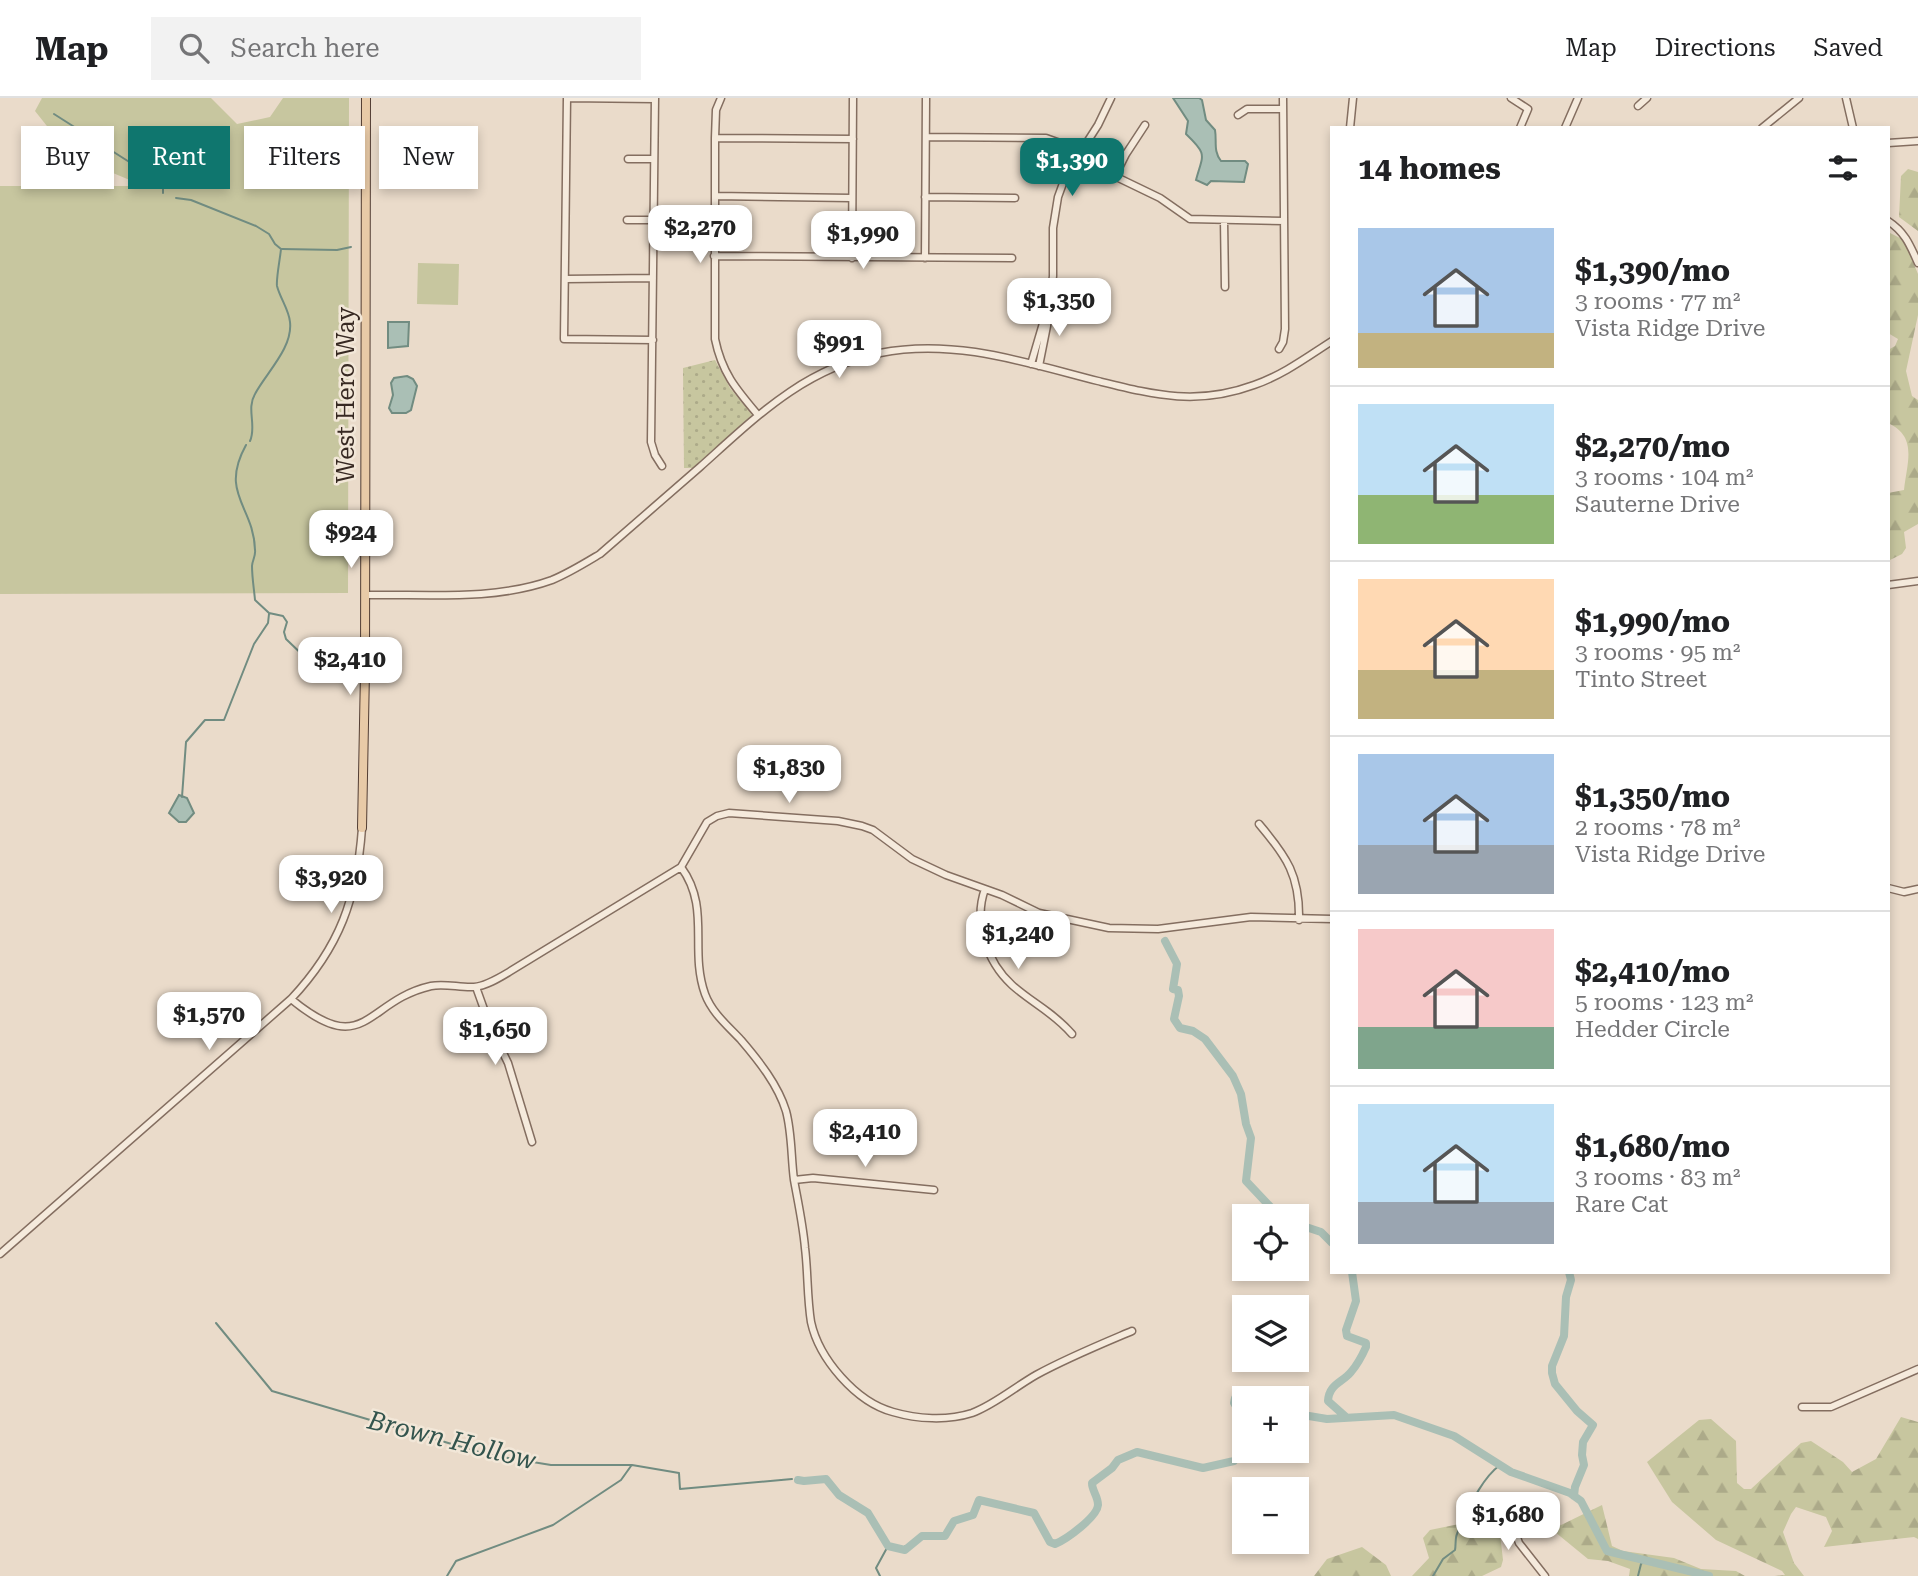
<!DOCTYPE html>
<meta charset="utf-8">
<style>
:root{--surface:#fff;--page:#f2f2f2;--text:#202124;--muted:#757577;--line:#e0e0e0;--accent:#0f766e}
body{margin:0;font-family:"Roboto Serif",serif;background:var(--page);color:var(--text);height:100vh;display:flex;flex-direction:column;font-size:26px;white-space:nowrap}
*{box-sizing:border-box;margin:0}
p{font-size:23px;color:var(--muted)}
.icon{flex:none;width:38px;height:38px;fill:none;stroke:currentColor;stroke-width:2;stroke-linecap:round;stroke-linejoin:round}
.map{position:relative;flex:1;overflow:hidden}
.details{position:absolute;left:1330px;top:28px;width:560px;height:1148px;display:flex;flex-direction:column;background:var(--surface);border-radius:0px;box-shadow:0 4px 10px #0003}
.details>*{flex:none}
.guide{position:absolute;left:21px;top:28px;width:665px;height:63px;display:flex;gap:14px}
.controls{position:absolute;left:1232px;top:1106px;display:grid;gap:14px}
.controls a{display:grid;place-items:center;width:77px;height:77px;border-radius:0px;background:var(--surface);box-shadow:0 4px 10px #0003;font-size:35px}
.price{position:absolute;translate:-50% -60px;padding:0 16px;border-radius:14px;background:#fff;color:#222;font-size:23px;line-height:46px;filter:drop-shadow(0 2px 4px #0008)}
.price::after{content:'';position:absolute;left:50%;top:42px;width:21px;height:16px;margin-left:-10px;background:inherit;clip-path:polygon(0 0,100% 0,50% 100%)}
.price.on{background:var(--accent);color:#fff}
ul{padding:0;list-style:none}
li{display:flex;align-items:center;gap:21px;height:175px;padding:0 28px}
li+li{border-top:2px solid var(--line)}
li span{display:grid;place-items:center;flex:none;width:196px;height:140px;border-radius:0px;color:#555}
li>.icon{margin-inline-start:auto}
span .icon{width:84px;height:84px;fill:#fffc;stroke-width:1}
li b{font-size:30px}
h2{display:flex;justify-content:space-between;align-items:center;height:84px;padding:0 28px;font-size:30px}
.chip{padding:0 24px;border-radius:0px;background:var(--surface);box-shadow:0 4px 10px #0003;font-size:24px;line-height:63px}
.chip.on{background:var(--accent);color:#fff}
header{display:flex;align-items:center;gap:42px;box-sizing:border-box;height:98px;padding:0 35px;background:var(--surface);border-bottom:2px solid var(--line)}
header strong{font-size:33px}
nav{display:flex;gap:38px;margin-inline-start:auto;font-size:24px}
.search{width:490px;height:63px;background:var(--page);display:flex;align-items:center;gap:18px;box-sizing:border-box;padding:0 24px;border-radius:0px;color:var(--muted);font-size:26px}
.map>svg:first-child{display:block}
.grass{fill:#c7c69f}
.forest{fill:url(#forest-firs)}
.park{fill:url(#park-dots)}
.water{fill:#aabfb5;stroke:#718c81;stroke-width:2}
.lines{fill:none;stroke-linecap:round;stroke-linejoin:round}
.stream{stroke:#718c81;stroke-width:2}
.river{stroke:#aabfb5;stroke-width:8}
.minor-casing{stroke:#846e60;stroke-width:9}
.major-casing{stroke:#533e34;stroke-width:10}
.minor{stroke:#f5eadc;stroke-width:6}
.major{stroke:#e8caa7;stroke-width:8}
.labels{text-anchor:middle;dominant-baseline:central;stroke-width:5;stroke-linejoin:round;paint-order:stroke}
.street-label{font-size:24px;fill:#372922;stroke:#f2e7d8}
.water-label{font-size:26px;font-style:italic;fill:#33544d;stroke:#f2e7d8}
</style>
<header>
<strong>Map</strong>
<div class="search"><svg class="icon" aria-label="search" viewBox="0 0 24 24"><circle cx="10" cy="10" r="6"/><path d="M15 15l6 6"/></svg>Search here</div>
<nav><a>Map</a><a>Directions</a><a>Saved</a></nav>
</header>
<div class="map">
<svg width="1918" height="1478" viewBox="0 0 1918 1478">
<defs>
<pattern id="forest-firs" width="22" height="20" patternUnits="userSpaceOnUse" patternTransform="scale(1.75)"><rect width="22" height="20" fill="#c7c69f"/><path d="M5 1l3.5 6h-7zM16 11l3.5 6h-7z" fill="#acaa89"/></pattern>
<pattern id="park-dots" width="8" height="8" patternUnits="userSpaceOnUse" patternTransform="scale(1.75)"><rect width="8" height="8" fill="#c7c69f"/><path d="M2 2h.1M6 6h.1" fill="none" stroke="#acaa89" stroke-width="1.8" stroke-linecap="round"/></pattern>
</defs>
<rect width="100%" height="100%" fill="#eadbca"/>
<!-- grass -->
<path class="grass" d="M42,0H211L237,26L270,19L283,0H349L348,495L0,496V88H144L70,57L35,13Z
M418,165L459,166L458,207L417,206Z"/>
<!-- forest -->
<path class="forest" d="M1908,71L1918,74V133L1899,119L1901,78Z
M1888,134L1904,142L1918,176V217L1906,273L1912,298L1918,302V426L1904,434L1906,450L1902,456L1888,463V395L1904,392C1907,364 1918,339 1888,325V252L1895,248L1898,241L1888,235Z
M1901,1319L1918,1324V1441L1914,1439L1824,1449L1832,1433L1826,1419L1796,1409L1791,1416L1783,1434L1794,1465L1804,1478H1774L1785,1477L1782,1473L1716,1442L1672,1404L1647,1364L1699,1322L1711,1321L1736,1343L1737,1385L1744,1391H1751L1801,1345L1811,1343L1843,1364L1852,1374L1876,1361Z
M1602,1407L1612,1448L1623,1453L1674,1460L1701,1471L1736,1473L1745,1478H1629L1630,1471L1608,1463L1588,1461L1555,1434L1557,1429Z
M1498,1418L1503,1462L1501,1469L1482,1478H1412L1429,1460L1423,1440L1430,1432Z
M1362,1449L1386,1467L1391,1478H1314L1327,1461Z"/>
<!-- park -->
<path class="park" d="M715,262L730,290L752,317L693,370H684L683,270Z"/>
<!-- water -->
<path class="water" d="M1173,0H1199L1202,2L1206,22L1215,32C1217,43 1213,53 1221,63H1245L1248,66L1244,84L1211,83L1207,87L1196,82C1203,56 1208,57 1186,36L1188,23Z
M388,224H409L408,248L388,250Z
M407,278L413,281L417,288L411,312L406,315H392L389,310L393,297L391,285L394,280Z
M179,697L187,700L194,715L186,724H179L169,715Z"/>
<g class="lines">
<!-- stream -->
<path class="stream" d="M54,16L156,81L163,87V95
M176,100L191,102L256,128L269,136L275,146L281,151C280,161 276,181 277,188C280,200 289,212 290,224C293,250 266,275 255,296C246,311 257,328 250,343
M282,151L337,152L351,149
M246,347C219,396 254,408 255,452C256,458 252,463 252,468C252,479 254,491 255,502L269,515L283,518L287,524L284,534L286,541L311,565L336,576L350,579
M182,699L186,644L205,622H224L254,546L268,525L269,516
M216,1225L272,1293L489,1357L551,1367H632L679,1375L680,1391L792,1381
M447,1478L456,1463L553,1427L621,1382L631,1368
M880,1478L876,1470L888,1448
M1433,1478L1443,1461L1455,1452C1456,1447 1455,1440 1457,1436C1458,1431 1464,1427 1465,1422C1470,1404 1485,1378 1500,1367
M1638,1478L1641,1466L1645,1462"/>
<!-- river -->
<path class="river" d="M1165,843L1177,866L1173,891L1178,892L1179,898L1174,921L1180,930L1193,933L1205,941L1233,978L1241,996L1246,1026L1251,1040L1246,1083L1279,1118
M1297,1126L1321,1134L1332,1145
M1569,1174L1571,1182L1566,1199L1564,1238L1552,1268V1275L1555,1286L1577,1313L1593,1327L1583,1344L1582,1357L1584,1367L1575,1389L1574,1398
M1297,1316L1327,1321L1394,1317L1454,1338L1511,1374L1570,1395L1581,1403L1607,1453L1709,1478
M1346,1319L1328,1303C1329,1286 1342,1285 1351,1274C1357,1267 1362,1258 1366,1249V1245L1347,1238L1346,1232L1356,1203L1352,1174
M798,1382L804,1383L826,1381L839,1397L868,1415L888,1448L905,1452L922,1438H945L954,1423L973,1417L979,1402L1034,1415L1050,1444L1055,1446C1067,1441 1097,1419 1098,1407C1098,1398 1092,1393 1092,1385L1112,1370L1118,1362L1137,1354L1203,1370L1234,1363L1242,1353L1243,1333L1240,1315L1234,1305L1235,1300C1247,1294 1267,1292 1280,1297L1281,1300"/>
<defs>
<path id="minor" d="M655,0L651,344L655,357L662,368
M721,0L716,12L715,40V241C722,275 736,291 758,317
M1511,0L1528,11L1520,30
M1846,0L1853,30
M1638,8L1647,0
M1238,17L1247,11H1283
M1350,30L1353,0
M1565,30L1578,0
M1762,30L1799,0
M926,39L1046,40L1060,45L1102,72L1160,100L1190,121L1284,123
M715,40L853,41
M1888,45L1918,43
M628,61H654
M1115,78L1126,56L1145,27
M715,98L851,100
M925,99L1015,100
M627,122H654
M1224,122L1225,189
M1888,123C1905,134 1910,147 1918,165
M714,158L1012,160
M852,160L853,0
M925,160L926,0
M566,181L653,180
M653,242L564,241L567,0L655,1
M1279,251L1283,244L1285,231L1283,0
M1031,266L1046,215
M1039,268L1047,228L1053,178V130L1058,99L1066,77L1098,27L1111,0
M1888,487L1918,483
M366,497C427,496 494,503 552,482C569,475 585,465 600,456C633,427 667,398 700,369C756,319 803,271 880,255C955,240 1027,265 1098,283C1155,297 1197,308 1254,287C1283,277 1307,259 1332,243
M1259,726C1287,759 1300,778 1299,822
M681,769C711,810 689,851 705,896C712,915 728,928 741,942C759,963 778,987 786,1013C792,1035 791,1059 794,1082C798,1104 803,1127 805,1150C808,1174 807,1199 811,1224C819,1261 856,1304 893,1314C917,1321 947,1323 972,1315C994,1307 1015,1289 1036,1277C1067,1260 1099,1247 1132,1233
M1888,790L1904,794L1918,791
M985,791C973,824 987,864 1012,887C1032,905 1053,914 1072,936
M476,889L490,928L508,965L532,1044
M291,901C366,963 365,903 431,888C445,885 460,890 474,889C486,888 499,880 509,874L681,769L707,724L717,718L729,715L838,723L862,728L873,732L912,761L946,777L1002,797L1039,815L1109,830L1158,831L1251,819L1332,821
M794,1082L813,1080L934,1092
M0,1156L291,901C340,849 357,800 362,730
M1802,1309H1831L1918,1271
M1507,1411L1519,1445L1545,1478
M1495,1415L1519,1408"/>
<path id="major" d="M362,730L365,573L366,0"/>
</defs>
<!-- minor casing -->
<use href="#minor" class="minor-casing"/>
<!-- major casing -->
<use href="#major" class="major-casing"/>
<!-- minor -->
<use href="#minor" class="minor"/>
<!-- major -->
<use href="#major" class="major"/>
</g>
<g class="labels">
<!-- street labels -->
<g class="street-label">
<text transform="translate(346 297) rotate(-90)">West Hero Way</text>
</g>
<!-- water labels -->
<g class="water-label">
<text transform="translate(452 1342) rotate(14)">Brown Hollow</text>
</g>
</g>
</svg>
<div class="controls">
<a><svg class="icon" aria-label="locate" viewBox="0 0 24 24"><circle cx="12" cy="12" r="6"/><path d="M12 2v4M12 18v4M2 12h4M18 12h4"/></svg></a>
<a><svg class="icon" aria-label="layers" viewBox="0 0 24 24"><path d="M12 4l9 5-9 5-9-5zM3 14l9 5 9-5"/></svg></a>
<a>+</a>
<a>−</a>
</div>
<b class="price on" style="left:1072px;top:100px">$1,390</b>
<b class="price" style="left:700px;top:167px">$2,270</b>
<b class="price" style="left:863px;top:173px">$1,990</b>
<b class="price" style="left:1059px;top:240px">$1,350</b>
<b class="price" style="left:839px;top:282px">$991</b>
<b class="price" style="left:351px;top:472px">$924</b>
<b class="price" style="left:350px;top:599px">$2,410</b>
<b class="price" style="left:789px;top:707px">$1,830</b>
<b class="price" style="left:331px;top:817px">$3,920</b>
<b class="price" style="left:1018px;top:873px">$1,240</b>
<b class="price" style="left:209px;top:954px">$1,570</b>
<b class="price" style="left:495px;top:969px">$1,650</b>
<b class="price" style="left:865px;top:1071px">$2,410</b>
<b class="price" style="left:1508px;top:1454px">$1,680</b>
<div class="guide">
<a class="chip">Buy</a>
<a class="chip on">Rent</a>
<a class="chip">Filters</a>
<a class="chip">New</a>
</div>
<section class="details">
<h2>14 homes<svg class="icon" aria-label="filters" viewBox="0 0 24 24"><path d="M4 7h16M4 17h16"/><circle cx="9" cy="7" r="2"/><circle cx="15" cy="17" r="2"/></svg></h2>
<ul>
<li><span style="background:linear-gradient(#a9c7e8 75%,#c2b280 0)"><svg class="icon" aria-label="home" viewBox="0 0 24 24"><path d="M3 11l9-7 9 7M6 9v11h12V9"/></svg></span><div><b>$1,390/mo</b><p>3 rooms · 77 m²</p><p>Vista Ridge Drive</p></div></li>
<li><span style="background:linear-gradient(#bfe0f5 65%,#8fb573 0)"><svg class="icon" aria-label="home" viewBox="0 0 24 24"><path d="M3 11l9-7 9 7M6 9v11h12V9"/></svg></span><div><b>$2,270/mo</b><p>3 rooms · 104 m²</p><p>Sauterne Drive</p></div></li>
<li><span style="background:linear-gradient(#ffd9b3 65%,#c2b280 0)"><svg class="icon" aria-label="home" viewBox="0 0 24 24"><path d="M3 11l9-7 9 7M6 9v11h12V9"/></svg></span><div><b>$1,990/mo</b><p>3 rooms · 95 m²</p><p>Tinto Street</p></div></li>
<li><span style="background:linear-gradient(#a9c7e8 65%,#9aa5b1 0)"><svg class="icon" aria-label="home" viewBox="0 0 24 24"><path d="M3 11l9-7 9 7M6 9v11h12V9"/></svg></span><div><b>$1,350/mo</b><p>2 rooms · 78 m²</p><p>Vista Ridge Drive</p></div></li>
<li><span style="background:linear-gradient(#f6c9c9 70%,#7fa58c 0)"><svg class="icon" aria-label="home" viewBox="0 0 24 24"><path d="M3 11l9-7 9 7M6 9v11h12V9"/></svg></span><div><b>$2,410/mo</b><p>5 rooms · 123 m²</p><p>Hedder Circle</p></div></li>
<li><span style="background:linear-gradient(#bfe0f5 70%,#9aa5b1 0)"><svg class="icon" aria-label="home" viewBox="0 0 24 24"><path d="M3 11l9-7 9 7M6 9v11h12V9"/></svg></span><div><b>$1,680/mo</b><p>3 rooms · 83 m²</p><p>Rare Cat</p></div></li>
</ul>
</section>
</div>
